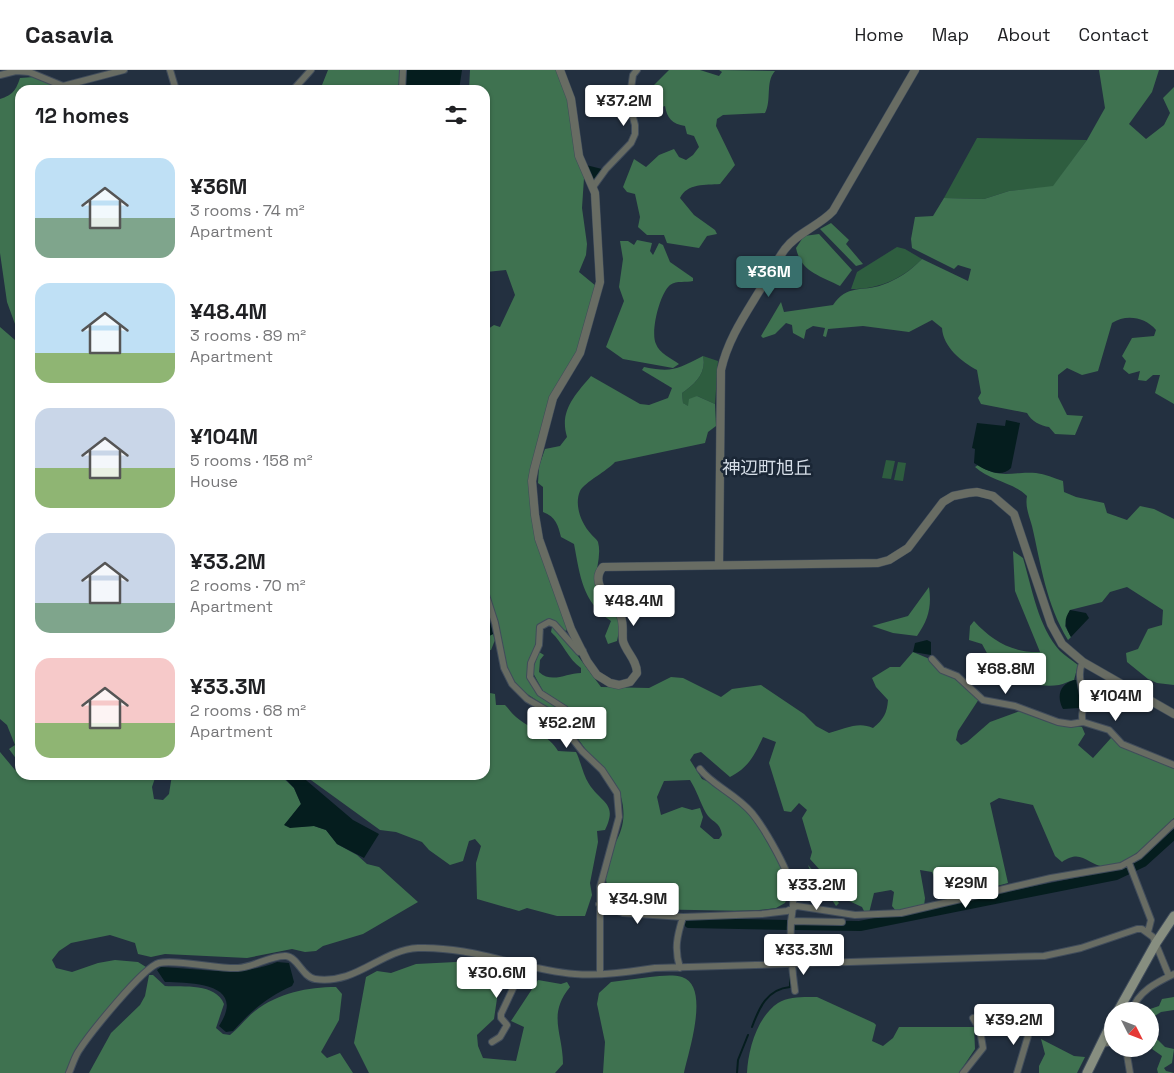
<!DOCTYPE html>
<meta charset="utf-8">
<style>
:root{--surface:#fff;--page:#f2f2f2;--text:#202124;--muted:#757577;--line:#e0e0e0;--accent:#386f6c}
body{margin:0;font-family:"Space Grotesk","Noto Sans JP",sans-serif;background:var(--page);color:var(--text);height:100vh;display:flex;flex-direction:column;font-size:19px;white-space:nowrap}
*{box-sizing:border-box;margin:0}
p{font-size:16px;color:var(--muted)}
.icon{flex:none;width:28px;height:28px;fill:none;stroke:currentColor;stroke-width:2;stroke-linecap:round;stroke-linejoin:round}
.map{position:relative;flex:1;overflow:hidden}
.details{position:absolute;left:15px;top:15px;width:475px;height:695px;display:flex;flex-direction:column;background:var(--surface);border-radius:15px;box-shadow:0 1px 4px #0004}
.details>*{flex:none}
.needle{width:32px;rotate:132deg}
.controls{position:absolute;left:1104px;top:932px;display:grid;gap:10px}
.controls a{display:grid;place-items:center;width:55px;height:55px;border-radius:50%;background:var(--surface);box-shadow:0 1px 4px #0004;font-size:25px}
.price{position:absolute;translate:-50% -42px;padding:0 11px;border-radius:5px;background:#fff;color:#222;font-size:16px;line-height:32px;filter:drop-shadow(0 1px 2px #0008)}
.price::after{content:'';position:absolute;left:50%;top:30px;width:15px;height:11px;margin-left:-8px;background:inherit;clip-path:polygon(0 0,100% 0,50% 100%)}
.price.current{background:var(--accent);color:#fff}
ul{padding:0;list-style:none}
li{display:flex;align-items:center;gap:15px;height:125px;padding:0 20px}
li span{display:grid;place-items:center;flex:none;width:140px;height:100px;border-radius:15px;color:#555}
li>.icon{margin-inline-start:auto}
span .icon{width:60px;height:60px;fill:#fffc;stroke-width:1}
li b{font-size:21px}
h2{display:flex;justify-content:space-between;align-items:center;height:60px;padding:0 20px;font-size:21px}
header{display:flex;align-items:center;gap:30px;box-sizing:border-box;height:70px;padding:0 25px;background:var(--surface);border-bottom:1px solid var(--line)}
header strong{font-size:24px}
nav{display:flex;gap:28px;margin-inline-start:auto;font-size:18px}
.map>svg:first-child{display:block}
.green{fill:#2e5d3f}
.forest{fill:#3f7250;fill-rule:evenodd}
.water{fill:#051d1e}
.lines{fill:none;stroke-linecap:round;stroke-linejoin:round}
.stream{stroke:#051d1e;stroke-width:2}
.river{stroke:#051d1e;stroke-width:10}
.minor-casing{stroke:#404c5b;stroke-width:8}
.tertiary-casing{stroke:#404c5b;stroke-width:9}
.secondary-casing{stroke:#404c5b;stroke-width:11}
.minor{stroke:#686c63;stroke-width:6}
.tertiary{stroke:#686c63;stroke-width:8}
.secondary{stroke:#878e80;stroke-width:9}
.labels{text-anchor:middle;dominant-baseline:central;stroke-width:5;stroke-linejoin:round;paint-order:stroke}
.quarter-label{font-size:18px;fill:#d6dee8;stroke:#1a2635}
</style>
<header>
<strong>Casavia</strong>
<nav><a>Home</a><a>Map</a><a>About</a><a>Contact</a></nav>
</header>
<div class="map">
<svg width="1174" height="1003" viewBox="0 0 1174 1003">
<rect width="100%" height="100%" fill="#233040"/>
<!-- green -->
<path class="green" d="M977,68L1087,70L1053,117L1009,121L984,129L944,128Z
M897,177L905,179L922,189C902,209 880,219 851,219L857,202Z
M703,286L718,291L715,334L697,326L689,337L683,333L682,323C695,314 707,303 703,286Z
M886,390L895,391L891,409L882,408Z
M898,392L906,393L903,411L894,410Z"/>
<!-- forest -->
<path class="forest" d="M328,0H401V11L395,20H320Z
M470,0H557L569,32L584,108L582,138L587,174L586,185L579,202L596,216L580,283L553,327L533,400L532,440L568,557L566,561L550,550L542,554L538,573L534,582L531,611L561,638L563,642L559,645L521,620L508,603L499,557L485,514V261L494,255L500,257L515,225L506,200L486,202L485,20H469Z
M669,0H700L719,6L722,2L719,0L775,1C765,12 772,30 765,43L723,45L717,49L716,56L735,95L720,114C706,115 687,113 680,128L694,145L715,160L717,164L707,166L699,178L667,173L664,165H647L638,157L640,147L635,124L627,122L623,117L634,89L646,97L659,85L674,79L679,87L686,90L693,85L699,77L694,66L687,64L685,56C672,54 667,48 665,36L654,40L648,29L652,17Z
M1099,0H1159L1152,22L1129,54L1146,69L1164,55L1170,43L1163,28L1174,17V334L1155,323L1160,305H1153L1146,311L1138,310L1140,301L1129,304L1123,299L1126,291L1122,286L1132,268L1154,266L1156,260C1145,247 1126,244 1112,253L1098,301L1082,305L1067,298L1058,305V327L1067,345L1083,346L1075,365L1055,364L1049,357C1041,356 1031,351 1027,343L981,334L978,328L981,323L977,300C962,292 943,277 942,258L932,250L909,262L863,256L828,259L826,267L823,266L825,258L813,256L806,260L804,269L793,263L792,255L786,253L775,264L763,268L761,266L781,232L784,242L833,235C847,214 862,222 882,215C899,209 910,201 922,189L968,211L971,199L958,195L954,199L912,178L911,169L915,147L933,146L944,128L984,129L1009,121L1053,116L1087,70L1105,38Z
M34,7L45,10L62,20H20V694L9,679L15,675L7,655L0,649V257L15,270L19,269V265L7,232L0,183V29C13,25 16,20 20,8Z
M831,153L849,170L846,174L863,194L856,196L820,159Z
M819,164L852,200L840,216C819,205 801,202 796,178L804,166Z
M637,170L652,173L650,181L653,185L659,173L663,175L670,192L693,208V211C686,213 677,210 670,215C660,223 650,262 656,274C659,283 672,289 679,294L673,298L623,289L606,277L624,231L619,217L623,189L620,171H628L634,175Z
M703,286C707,303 695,314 682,323L683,333L688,336L689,329L697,326L715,334L716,356L708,362L705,373L615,392C607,401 585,412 580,421C574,435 581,453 591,464C593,467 597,469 598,472C603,490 590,508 599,525C602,531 609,533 613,538C616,542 618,547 621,551L617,571L608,574L605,566L611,551C582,532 580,505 574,474L561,467C558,455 556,447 543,442V417L538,413L539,396L545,379L560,376L567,367C559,341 575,325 591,306L640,334L649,335L668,328L672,318L642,300L644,297C673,303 677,299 703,286Z
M978,395C1001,410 1012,401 1036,403C1045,404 1054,408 1063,411L1064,422L1076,427L1104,433L1107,443L1127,450L1140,436L1154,439L1174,449V615L1157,613L1148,609L1127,592L1126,583L1138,579L1148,559L1162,555L1163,540L1127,517L1110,522L1102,532L1070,540L1065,556L1071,567L1068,570C1046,534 1041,495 1032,456C1029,445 1025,437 1027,426C1013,412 990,411 975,397Z
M1013,481L1023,488C1032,518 1038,557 1060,581C1065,586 1072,590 1078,595L1074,610C1069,611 1064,614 1059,615C1035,619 1006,607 988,593V585L982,574L969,570L970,556L974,551C992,571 1013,583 1040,582L1015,521Z
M929,517C932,537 928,550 917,566L893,563L872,556L908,546Z
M552,557L563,566L601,617L649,618L671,607L683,608L721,627L732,619L761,615L804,644L816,656L829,663C845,659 858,651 873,658C884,649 887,643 888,630L876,617L872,608L890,597H900L913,582L932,590L979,629L958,661L956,670L961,675L967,672L990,652L1020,641L1045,651L1082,657L1085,664L1078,675L1093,688L1111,668H1115L1174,697V748C1158,763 1127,799 1105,797C1087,795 1082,778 1062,792L1055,786L1033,735L999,728L990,733L1008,813L943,830L932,802L920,800L925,828L924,836L896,841L892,836L894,822L891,820L874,823L869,843L864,841L862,837L847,830L810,789L812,782L802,748L807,740L799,733L791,742L784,741L769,693L776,672L763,667C754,686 749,697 730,707L701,682L694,684L690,690L702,709L718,716L751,744L787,807L790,821L785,833L776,838L759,840C728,842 698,839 667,840C656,840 640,844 630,840C613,833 604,818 606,800C609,774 629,764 622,731C617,705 595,694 581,673C573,663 571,650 568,637L543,621L532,601L539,582L544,585L540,590L539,602C552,614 566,603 581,603V598C568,589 563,573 551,562ZM690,710C697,721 700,732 706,743C712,753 720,751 722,765L719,769H714L700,757L703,747L700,738L692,740L682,737L661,745L657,727L664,711Z
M493,564L495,570L491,580L485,581V568Z
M485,622L495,624L496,635H505C509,639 512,644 516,647C529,658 550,666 558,681L576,682C581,692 583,705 589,714C602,734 618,733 605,760L597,761L598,772L590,813L592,825L585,846H557L527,838L519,841L477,829L476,793L481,776L475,769L469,771L463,791L450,795L429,780L422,772L396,762L380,760L304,705H485Z
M0,682L15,700L20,695V705H156L152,717L154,729L163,730L169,724L172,705H280L294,718L301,734L285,755L290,757L314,756L326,760L337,774L357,785L367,794L379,797L418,832L363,864L323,876L316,881L305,882L292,879L247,888L165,884L151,887L138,884L135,873L110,865L71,873L59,881L52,890L56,898L72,902L98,893L115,890L138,892L146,897L78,978L66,1003H0Z
M808,795L830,820L839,833L836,836L827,822L815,813Z
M456,892L505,900L499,915L494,949L477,965L478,976L483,988L516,991L524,957L511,951L538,910L561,914L567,912L570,917C547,945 563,963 563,994L555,1003H369L354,973L366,907L377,901L391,903L416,894Z
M149,905H153L165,916C183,917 216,913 224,934L216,958L223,964L230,965C239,958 246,948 255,941C278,923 308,917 336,917L342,924L339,950L321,982L327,988L340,983L353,1003H89L111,963L140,935L145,926Z
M650,907C660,906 672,904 682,907C711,916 688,983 684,1003H603L605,972L597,934L599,923L611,912Z
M817,927L874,953L876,955L872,971L883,976L893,968L899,957H974L975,979L959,1003H747C748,980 757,947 778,933C789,926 805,927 817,927Z
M1174,927V940L1161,942L1150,949V939L1159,936L1162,929Z
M1041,969L1074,986L1085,987L1077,1003H1039V996L1045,984Z
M1157,969L1165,977L1174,979L1172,993L1164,998L1166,1001L1174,1003H1158L1157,999L1162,986L1152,979Z"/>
<!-- water -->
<path class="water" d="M406,0H462L459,20H405Z
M586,95L602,99L600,107L594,113Z
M1006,350L1020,353L1011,398C1001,409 983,399 974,393L975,379L972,378L977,353L1005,356Z
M485,533L493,564L485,568Z
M1070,540L1086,543L1089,548L1071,567C1065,556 1063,551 1070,540Z
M927,570L931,572V585L913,582L915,573Z
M1074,610H1077L1081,632L1079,638L1063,639C1056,626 1060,614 1074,610Z
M282,705H300L353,750L379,764L364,788L337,774L326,760L314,756L290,758L284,755L301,734L294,718Z
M277,892L289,893L294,912L292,916C267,927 251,941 233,961L226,962L219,956C247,913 193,913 165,912L157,900L161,897C200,899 241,907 277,892Z"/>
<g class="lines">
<!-- stream -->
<path class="stream" d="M752,957C759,938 767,919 790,917V899
M737,1003L738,990L748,965"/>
<!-- river -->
<path class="river" d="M689,853L789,855
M793,855L860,856L1116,805L1143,792L1174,764"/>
<defs>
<path id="minor" d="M170,0L176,20
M0,5L16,1L29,2L63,16L124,0
M293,20L311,0
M402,20L403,0
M593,117L606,99L631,73L635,64V55L629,32L633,5L637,0
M485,522L495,553L504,598L512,614L527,629L553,644L582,681L602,700L617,723L619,747L600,817V904
M932,589L942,600L957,606L983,630L1015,636L1058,652L1071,654L1083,652
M1083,592C1076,604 1083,619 1084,632C1084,640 1080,644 1083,652L1109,660L1122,674L1174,695
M566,660L570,657L565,639L540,623L530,607L531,593L539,575L540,557L549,552L554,554L579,582L583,581
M700,699C712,715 736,724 752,743C765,759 792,805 793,825C794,834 792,843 791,852C790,874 792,899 795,921
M1129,793L1151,850L1148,862
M599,834L623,843L683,847L762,844L787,841L797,836L855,845L901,843L1051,808L1121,796L1139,786L1174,753
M791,851L842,852
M680,898C674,879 677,866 683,847
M1132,941C1137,922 1157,912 1174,904
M492,972L500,967L507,955L501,948V944L524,895
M1102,974L1112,972
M1126,979L1130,1003
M69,1003C72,996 74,989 78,982C88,966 143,897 159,893C176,889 218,899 238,898C254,897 271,885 286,886C298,887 302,907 315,909C357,915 380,880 418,878C472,876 523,900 575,904C602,906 628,902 655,898L1044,886L1081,878L1137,859H1142L1153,867L1169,906
M963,1003L983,978L980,960L973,948
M1017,1003L1031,956"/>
<path id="tertiary" d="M560,0L571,29L579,86L595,123L600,212L580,283L553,328L534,400L532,411L535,445L539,469L571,559L587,591L597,605L610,613L619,615L630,612L637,603C637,590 626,582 623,571C622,563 624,555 621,547C616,533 587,515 603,497L878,493L889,490L908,478L943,432L953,426L968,423L977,422L993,426L1014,444L1051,554L1062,574L1083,592L1174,644
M719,495L721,300C728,268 747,242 763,215C770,203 777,190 785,179C798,162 819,156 833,141L915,0"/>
<path id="secondary" d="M1118,941L1156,873L1174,846
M1087,1003L1112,952"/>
</defs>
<!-- minor casing -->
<use href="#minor" class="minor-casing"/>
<!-- tertiary casing -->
<use href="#tertiary" class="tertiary-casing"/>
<!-- secondary casing -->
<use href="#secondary" class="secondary-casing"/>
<!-- minor -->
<use href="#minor" class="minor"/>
<!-- tertiary -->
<use href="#tertiary" class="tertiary"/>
<!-- secondary -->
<use href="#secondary" class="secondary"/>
</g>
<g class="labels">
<!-- quarter labels -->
<g class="quarter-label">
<text x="767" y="397">神辺町旭丘</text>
</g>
</g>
</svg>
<div class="controls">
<a><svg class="needle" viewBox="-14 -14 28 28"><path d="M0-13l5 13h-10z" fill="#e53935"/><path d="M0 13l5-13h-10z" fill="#757577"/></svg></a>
</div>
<b class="price" style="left:624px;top:57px">¥37.2M</b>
<b class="price current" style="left:769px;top:228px">¥36M</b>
<b class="price" style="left:634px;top:557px">¥48.4M</b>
<b class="price" style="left:1006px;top:625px">¥68.8M</b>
<b class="price" style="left:1116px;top:652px">¥104M</b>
<b class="price" style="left:567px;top:679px">¥52.2M</b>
<b class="price" style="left:966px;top:839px">¥29M</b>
<b class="price" style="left:817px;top:841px">¥33.2M</b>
<b class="price" style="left:638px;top:855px">¥34.9M</b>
<b class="price" style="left:804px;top:906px">¥33.3M</b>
<b class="price" style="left:497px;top:929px">¥30.6M</b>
<b class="price" style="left:1014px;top:976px">¥39.2M</b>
<section class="details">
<h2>12 homes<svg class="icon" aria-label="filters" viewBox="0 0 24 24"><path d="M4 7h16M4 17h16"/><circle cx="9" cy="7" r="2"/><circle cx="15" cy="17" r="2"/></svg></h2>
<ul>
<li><span style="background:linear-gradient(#bfe0f5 60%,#7fa58c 0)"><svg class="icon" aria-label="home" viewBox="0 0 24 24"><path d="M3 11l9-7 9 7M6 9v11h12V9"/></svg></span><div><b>¥36M</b><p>3 rooms · 74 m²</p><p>Apartment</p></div></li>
<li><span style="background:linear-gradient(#bfe0f5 70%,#8fb573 0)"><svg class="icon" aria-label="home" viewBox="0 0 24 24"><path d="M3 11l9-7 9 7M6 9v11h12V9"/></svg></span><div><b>¥48.4M</b><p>3 rooms · 89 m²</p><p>Apartment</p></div></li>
<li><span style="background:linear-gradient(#c9d6e8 60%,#8fb573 0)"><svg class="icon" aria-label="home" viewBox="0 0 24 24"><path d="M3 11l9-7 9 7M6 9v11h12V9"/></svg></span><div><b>¥104M</b><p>5 rooms · 158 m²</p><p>House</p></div></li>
<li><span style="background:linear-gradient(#c9d6e8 70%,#7fa58c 0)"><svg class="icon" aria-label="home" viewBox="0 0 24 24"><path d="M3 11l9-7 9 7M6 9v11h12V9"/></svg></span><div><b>¥33.2M</b><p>2 rooms · 70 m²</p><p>Apartment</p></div></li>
<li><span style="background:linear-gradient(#f6c9c9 65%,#8fb573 0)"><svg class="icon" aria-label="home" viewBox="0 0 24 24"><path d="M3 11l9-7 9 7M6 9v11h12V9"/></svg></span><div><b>¥33.3M</b><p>2 rooms · 68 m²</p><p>Apartment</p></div></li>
</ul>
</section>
</div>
